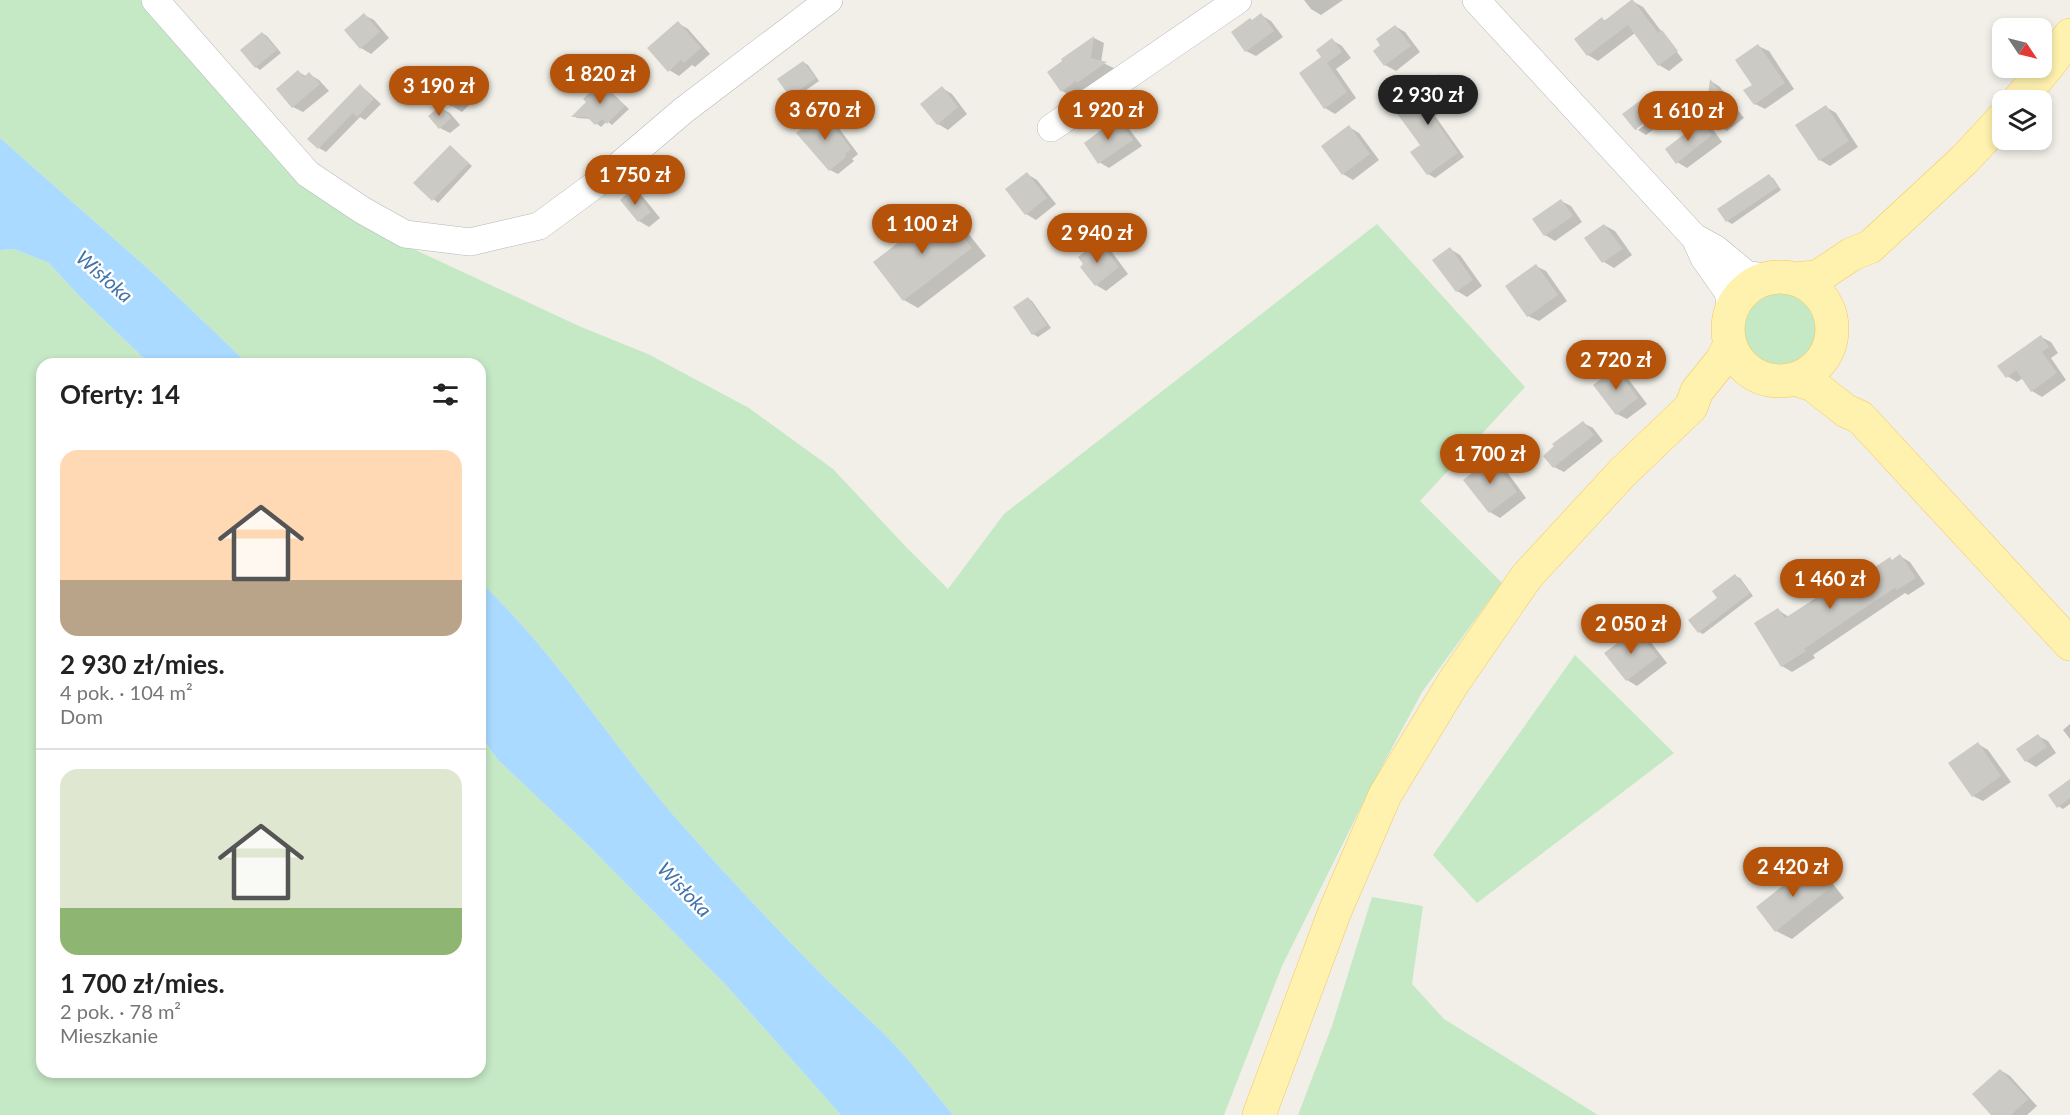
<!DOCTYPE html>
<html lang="pl">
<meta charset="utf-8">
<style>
:root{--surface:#fff;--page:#f6f6f6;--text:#222;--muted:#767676;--line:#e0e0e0;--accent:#b45309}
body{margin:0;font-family:Lato,sans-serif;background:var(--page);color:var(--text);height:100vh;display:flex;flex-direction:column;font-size:22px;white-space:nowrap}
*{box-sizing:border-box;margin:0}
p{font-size:20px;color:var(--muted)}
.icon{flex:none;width:33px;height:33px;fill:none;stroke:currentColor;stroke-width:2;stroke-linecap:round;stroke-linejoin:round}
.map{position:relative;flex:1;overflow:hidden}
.sheet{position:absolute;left:36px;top:358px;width:450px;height:720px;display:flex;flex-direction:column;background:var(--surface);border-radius:18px;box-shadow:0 3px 9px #0003}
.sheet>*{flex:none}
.needle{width:39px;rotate:125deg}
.tools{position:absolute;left:1992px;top:18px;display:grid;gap:12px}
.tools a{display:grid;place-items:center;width:60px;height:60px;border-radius:12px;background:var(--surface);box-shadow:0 3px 9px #0003;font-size:30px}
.price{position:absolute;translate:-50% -51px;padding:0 14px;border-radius:21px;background:var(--accent);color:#fff;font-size:20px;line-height:39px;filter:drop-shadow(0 2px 3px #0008)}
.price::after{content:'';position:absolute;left:50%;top:36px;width:18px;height:14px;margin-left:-9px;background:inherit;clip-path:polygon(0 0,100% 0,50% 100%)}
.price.current{background:#222;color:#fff}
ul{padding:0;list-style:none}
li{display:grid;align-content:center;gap:12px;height:318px;padding:0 24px}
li+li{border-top:2px solid var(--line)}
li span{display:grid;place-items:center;height:186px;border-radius:18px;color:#555}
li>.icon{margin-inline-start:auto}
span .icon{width:108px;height:108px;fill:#fffc;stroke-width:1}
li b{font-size:26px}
h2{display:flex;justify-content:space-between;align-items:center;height:72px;padding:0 24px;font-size:26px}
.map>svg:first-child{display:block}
.green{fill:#c5e8c5}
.water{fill:#aadaff}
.shadow{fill:#0003}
.building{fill:#cccac5}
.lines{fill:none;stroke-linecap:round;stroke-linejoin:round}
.minor-casing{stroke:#b5b8bc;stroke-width:28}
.major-casing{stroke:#f2c960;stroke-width:34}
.minor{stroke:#fff;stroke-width:27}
.major{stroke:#fff2af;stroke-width:33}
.labels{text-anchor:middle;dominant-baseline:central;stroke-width:5;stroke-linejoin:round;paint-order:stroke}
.water-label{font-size:20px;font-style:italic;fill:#4174aa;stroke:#fff}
</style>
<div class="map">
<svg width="2070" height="1115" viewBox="0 0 2070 1115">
<rect width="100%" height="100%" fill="#f1efe8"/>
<!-- green -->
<path class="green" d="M0,0H151L394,240L581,327L648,354L749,408L833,469L906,547L948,589L1004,514L1377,224L1525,387L1420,501L1502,583L1422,692L1371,787L1282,966L1224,1115H953C933,1091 914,1065 892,1042C870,1019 845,998 823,976C772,924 722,871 674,816C608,739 555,652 480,582V364H248L154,274L0,138Z
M14,249L49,263L80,297L150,364H42V1072H480V735L498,760L587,844L725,984L841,1115H0V250Z
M1741 329a39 39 0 1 1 78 0a39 39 0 1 1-78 0Z
M1575,655L1674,753L1477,903L1433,855Z
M1372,897L1423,906L1412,984L1444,1019L1598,1115H1298L1332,1026Z"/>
<!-- water -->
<path class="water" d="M0,138L154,274L248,364H150L80,297L49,263L14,249L0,250Z
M480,582C555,652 608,739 674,816C722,871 772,924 823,976C845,998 870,1019 892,1042C914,1065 933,1091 953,1115H841L725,984L587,844L498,760L480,735Z"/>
<!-- shadow -->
<path class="shadow" d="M1304,0H1343L1321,15L1311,9Z
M1632,1L1643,7L1683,60L1669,71L1659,65L1635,33L1598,61L1588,55L1602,19L1606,21Z
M364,15L374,20L389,38L371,54L361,48L346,30Z
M1261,15L1271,21L1283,37L1256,56L1246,51L1253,21Z
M678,23L688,29L710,54L695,67L692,65L679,76L669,70Z
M1395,26L1405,32L1420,52L1396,71L1385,65L1382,46Z
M262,33L267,36L281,53L260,70L256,67Z
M1094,38L1104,43L1101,62L1116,69L1088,88L1086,87L1072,96L1062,91L1065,62L1063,59Z
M1332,40L1342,46L1351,58L1336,69L1356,98L1335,114L1325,108L1323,57Z
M1758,46L1769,51L1794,89L1765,109L1755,104L1754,85Z
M803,62L808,65L819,81L795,98L791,95Z
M298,72L306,76L309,74L319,80L329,91L303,112L293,107Z
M1439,76L1446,80L1459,98L1435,116L1464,157L1435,178L1428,174L1422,146L1419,97Z
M1711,81L1720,87L1744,118L1727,131L1717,125L1700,103L1709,96Z
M601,83L629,109L612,125L607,121L601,127L591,119L577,118L574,116L588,102Z
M451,85L461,91L472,102L462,112L452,106Z
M360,86L367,91L381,104L365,120L360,117L326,152L319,148Z
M942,88L952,94L967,114L948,130L938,124Z
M1649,96L1659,102L1663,107L1637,127V130L1636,129Z
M1826,107L1836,113L1858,147L1830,166L1820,160Z
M440,108L450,113L460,125L450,133L440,128Z
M1665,109L1670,117L1646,135L1638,130Z
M824,114L832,119L858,154L852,159L854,161L838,174L830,170Z
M1117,120L1127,126L1142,146L1109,168L1099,162Z
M1702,123L1712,128L1722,142L1687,168L1677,162Z
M1349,127L1359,133L1379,160L1353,180L1343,174Z
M451,147L472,166L438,203L415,183Z
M1027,174L1037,180L1056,204L1036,220L1026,214L1007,190Z
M1769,176L1773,178L1781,190L1732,224L1727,221Z
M633,191L643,197L660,218L649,227L639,221Z
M1561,201L1571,206L1582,222L1555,241L1545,235Z
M942,211L957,219L986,256L918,308L904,300Z
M1604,225L1615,231L1632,255L1614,268L1604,262Z
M1099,242L1109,248L1128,274L1106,291L1096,285Z
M1450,249L1460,255L1482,286L1467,297L1457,291Z
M1536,266L1546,271L1567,301L1539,321L1528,316Z
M1028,298L1032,301L1051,328L1038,337L1033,334L1015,307Z
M2041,337L2051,342L2058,353L2051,358L2066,380L2042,397L2032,391L2023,378L2017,382L2007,376Z
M1616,370L1626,376L1647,404L1627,419L1617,414Z
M1583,423L1593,428L1603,441L1564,472L1554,467L1556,447Z
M1492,459L1502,465L1526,498L1500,518L1490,512Z
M1900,556L1910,562L1925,584L1908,595L1905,593L1871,616L1813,655L1815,658L1792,672L1782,666L1778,610L1789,617L1842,583L1848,587L1890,559L1893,561Z
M1735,576L1740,578L1753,596L1703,634L1699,632Z
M1636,630L1646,636L1667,663L1637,686L1627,680L1607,653Z
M2070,724V739L2063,730Z
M2038,736L2048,741L2056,753L2036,767L2026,761Z
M1978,744L1988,750L2011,782L1983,801L1973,796Z
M2070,781V804L2063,809L2058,806Z
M1810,866L1826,875L1844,898L1792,939L1776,931Z
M2000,1070L2010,1076L2037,1106L2027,1115H1993Z"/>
<!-- building -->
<path class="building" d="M1631,0H1633L1658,33L1662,30L1678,51L1658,66L1628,25L1587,56L1574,39L1602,17L1604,21Z
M364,13L380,32L360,49L344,30Z
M1261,13L1274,31L1245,52L1231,32L1250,18L1252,20Z
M678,21L701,48L684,63L681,60L668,72L647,48Z
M1395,25L1411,46L1384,66L1373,51L1380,45L1376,39Z
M262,32L277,50L255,68L240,50Z
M1094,36L1091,58L1107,62L1077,83L1076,81L1061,92L1047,72L1062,61L1061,59Z
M1332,38L1342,52L1327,63L1347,92L1324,109L1299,73L1321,57L1316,50Z
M1758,44L1785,83L1754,105L1743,90L1752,85L1735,60Z
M803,61L816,78L790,97L777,79Z
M298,70L304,77L309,72L320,84L292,108L276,89Z
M1439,74L1453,94L1429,111L1458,153L1427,175L1410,152L1420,145L1396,112L1417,97L1414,93Z
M1710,79L1735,112L1716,126L1698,103L1708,96Z
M601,81L625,106L607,124L602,119L595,125L587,117H571L586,102L583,99Z
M451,83L463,96L451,107L438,94Z
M360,84L374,99L357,117L353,113L318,149L307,139Z
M942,86L958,107L937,125L920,104Z
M1649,94L1661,110L1635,130L1622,114Z
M1826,105L1849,141L1819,161L1795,125Z
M440,106L451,118L439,129L428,116Z
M824,112L851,149L845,154L847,156L829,171L796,133Z
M1117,118L1133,140L1098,164L1084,143Z
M1701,121L1712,135L1676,164L1665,149Z
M1349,125L1370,154L1342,175L1321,146Z
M450,145L469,163L432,201L413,183Z
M1027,172L1047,198L1025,215L1005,189Z
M1769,174L1778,187L1726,222L1717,209Z
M632,189L651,212L638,222L620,200Z
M1561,199L1573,216L1544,236L1532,219Z
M942,209L972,248L903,301L873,262Z
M1604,224L1623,249L1602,263L1584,238Z
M1099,241L1119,267L1095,286L1080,267L1083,264L1078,257Z
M1450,247L1473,280L1456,292L1432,260Z
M1536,264L1558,295L1527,317L1505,286Z
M1028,297L1047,325L1032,335L1013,307Z
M2041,335L2049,347L2042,352L2057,373L2031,392L2016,370L2006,378L1997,366Z
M1616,368L1638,398L1616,415L1593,385Z
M1583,421L1594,435L1553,468L1543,456L1554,446L1552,444Z
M1492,457L1517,492L1489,513L1463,480Z
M1900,554L1916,578L1897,590L1895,588L1860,611L1804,649L1806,651L1781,667L1754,623L1778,608L1785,618L1842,581L1845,587L1890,557L1892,560Z
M1735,574L1750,593L1698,633L1688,620L1717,598L1712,591Z
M1636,629L1658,657L1626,681L1604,653Z
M2038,734L2047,747L2025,762L2016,749Z
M1978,742L2001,776L1972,797L1948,763Z
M2070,779V798L2057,808L2048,795Z
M1810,864L1830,888L1775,932L1756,907Z
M2000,1069L2028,1099L2011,1115H1991L1972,1094Z"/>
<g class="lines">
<defs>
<path id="minor" d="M155,0L308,174L362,210L405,234L470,242L539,226L603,179L684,110L829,0
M1476,0L1695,238L1704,258L1728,292L1731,310
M1051,128L1238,0
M1696,238L1716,249L1746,274L1769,278"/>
<path id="major" d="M2019,100L2051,62L2070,35
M1728 329a52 52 0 1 1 104 0a52 52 0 1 1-104 0Z
M1796,279L1819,276L1852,254L1870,247L1965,159L2002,119
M1795,379L1813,385L1846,411L1860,417L2070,644
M1259,1115L1335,911L1385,795L1453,683L1527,576L1622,473L1691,407L1697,391L1722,360L1730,344"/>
</defs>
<!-- minor casing -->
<use href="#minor" class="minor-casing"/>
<!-- major casing -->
<use href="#major" class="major-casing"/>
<!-- minor -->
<use href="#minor" class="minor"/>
<!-- major -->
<use href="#major" class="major"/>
</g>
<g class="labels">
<!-- water labels -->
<g class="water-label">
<text transform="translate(105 276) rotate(41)">Wisłoka</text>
<text transform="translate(685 889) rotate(46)">Wisłoka</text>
</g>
</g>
</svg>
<div class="tools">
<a><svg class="needle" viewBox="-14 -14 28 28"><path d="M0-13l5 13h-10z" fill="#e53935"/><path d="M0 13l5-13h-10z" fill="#767676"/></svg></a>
<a><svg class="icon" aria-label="layers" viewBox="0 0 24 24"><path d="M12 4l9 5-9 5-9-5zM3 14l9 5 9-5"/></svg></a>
</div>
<b class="price" style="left:600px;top:105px">1 820 zł</b>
<b class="price" style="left:439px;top:117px">3 190 zł</b>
<b class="price current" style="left:1428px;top:126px">2 930 zł</b>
<b class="price" style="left:825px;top:141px">3 670 zł</b>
<b class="price" style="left:1108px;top:141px">1 920 zł</b>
<b class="price" style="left:1688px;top:142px">1 610 zł</b>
<b class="price" style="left:635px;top:206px">1 750 zł</b>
<b class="price" style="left:922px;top:255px">1 100 zł</b>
<b class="price" style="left:1097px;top:264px">2 940 zł</b>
<b class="price" style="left:1616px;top:391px">2 720 zł</b>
<b class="price" style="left:1490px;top:485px">1 700 zł</b>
<b class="price" style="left:1830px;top:610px">1 460 zł</b>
<b class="price" style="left:1631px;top:655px">2 050 zł</b>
<b class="price" style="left:1793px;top:898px">2 420 zł</b>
<section class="sheet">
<h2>Oferty: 14<svg class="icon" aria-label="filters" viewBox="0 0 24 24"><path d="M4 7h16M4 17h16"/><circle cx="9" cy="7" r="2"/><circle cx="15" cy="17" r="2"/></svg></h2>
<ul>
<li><span style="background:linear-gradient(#ffd9b3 70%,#b9a48a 0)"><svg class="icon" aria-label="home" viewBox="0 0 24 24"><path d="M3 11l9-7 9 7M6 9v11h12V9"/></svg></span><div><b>2 930 zł/mies.</b><p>4 pok. · 104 m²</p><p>Dom</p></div></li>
<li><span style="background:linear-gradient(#dfe7d0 75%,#8fb573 0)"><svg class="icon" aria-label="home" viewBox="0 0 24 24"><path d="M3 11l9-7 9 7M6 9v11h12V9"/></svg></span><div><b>1 700 zł/mies.</b><p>2 pok. · 78 m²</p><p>Mieszkanie</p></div></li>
</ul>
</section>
</div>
